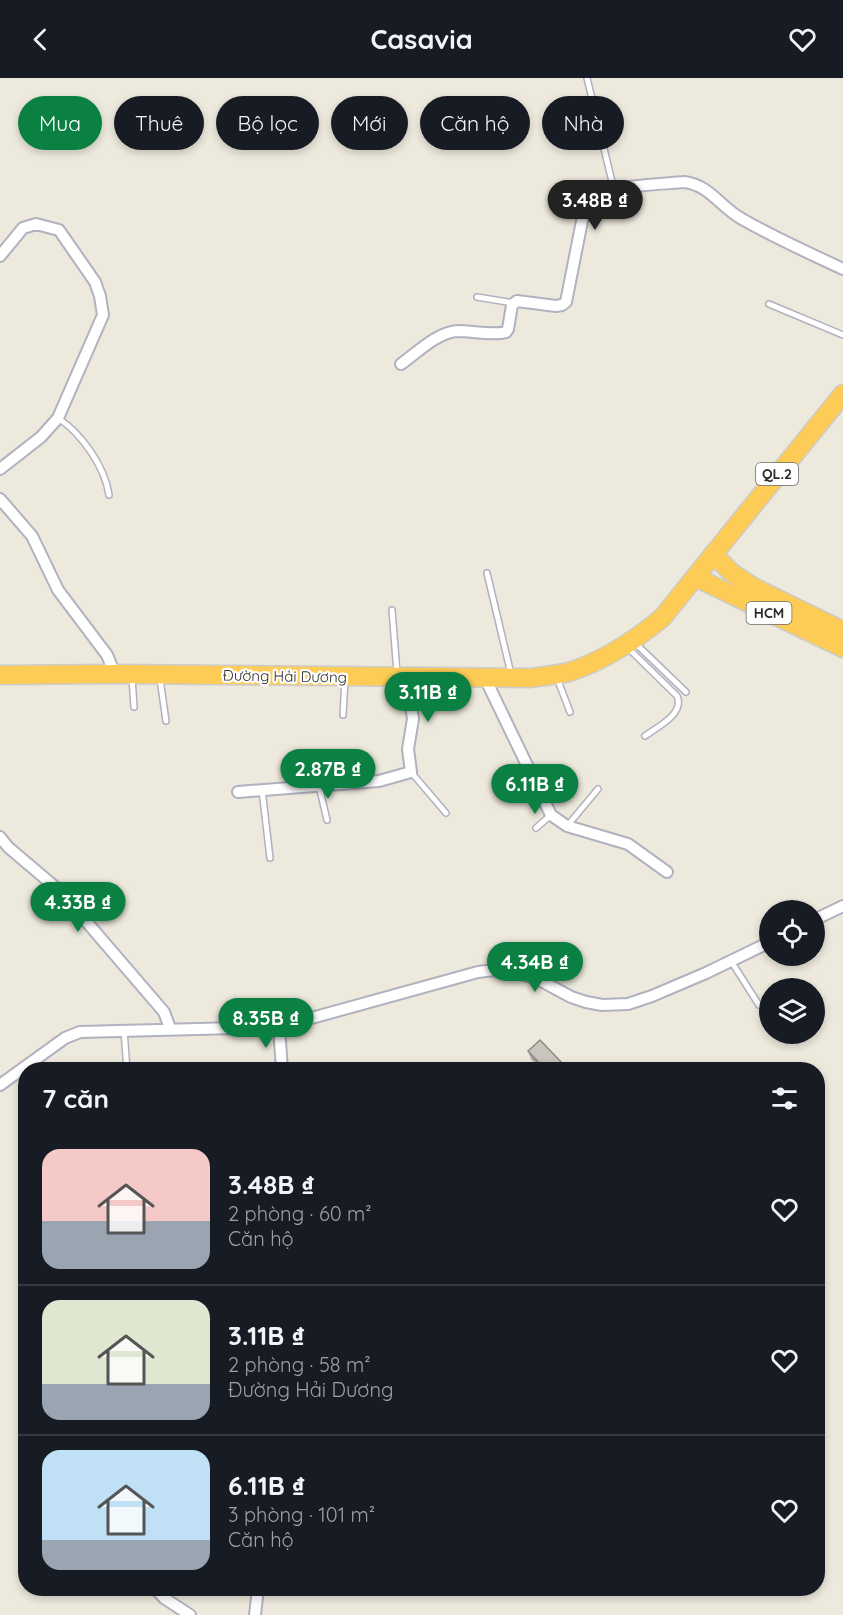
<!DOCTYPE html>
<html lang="vi">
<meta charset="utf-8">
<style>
:root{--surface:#171b24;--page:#20242c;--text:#f1f3f6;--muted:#9ea1a6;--line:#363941;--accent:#0b8043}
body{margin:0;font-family:Quicksand,sans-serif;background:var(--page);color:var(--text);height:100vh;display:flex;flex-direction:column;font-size:22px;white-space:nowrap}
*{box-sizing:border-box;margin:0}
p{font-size:20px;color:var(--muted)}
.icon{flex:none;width:33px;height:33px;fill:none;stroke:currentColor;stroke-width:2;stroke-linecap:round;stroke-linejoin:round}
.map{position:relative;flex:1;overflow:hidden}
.drawer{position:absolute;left:18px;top:984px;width:807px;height:534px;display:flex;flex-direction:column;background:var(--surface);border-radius:24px;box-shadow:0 3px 9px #0003}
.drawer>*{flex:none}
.hud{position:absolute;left:18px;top:18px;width:807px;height:54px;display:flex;gap:12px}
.buttons{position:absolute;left:759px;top:822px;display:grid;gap:12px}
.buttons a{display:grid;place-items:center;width:66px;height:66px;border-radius:50%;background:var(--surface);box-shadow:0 3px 9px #0003;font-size:30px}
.price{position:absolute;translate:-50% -51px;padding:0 14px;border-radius:21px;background:var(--accent);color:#fff;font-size:20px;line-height:39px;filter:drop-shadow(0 2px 3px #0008)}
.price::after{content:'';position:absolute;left:50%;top:36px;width:18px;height:14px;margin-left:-9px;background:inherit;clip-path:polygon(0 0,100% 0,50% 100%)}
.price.selected{background:#222;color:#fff}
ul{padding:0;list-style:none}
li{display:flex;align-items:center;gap:18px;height:150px;padding:0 24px}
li+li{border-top:2px solid var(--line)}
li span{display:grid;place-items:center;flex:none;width:168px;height:120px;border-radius:18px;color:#555}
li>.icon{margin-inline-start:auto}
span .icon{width:72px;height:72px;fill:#fffc;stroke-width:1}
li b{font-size:26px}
h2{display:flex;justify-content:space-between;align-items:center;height:72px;padding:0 24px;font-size:26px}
.pill{padding:0 21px;border-radius:27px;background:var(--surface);box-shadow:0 3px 9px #0003;font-size:21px;line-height:54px}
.pill.selected{background:var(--accent);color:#fff}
header{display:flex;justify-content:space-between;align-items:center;height:78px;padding:0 24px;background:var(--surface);font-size:27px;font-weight:700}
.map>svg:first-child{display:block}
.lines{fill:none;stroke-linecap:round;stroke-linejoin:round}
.service-casing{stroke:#b1b1c0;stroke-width:8}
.minor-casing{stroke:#b1b1c0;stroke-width:14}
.trunk-casing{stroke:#ccc;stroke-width:21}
.service{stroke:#fff;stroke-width:5}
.minor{stroke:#fff;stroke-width:10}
.trunk{stroke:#fccc56;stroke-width:18}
.wall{fill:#aea9a2}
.building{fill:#cac5bc;stroke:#8d8a84;stroke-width:1.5}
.labels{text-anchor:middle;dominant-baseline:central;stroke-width:4.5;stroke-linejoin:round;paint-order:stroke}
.shield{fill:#fff;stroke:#6b6b6b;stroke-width:1.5}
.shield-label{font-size:14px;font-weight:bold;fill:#2b2b2b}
.street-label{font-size:15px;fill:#2b2b2b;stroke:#fff}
</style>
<header><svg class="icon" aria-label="back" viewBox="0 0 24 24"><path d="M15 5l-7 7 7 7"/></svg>Casavia<svg class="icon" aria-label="heart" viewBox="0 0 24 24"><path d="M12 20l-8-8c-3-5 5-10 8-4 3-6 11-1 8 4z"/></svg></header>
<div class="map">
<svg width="843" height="1537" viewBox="0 0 843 1537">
<rect width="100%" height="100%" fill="#eee9dd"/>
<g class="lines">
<defs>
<path id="service" d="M587,0L614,112
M477,219L514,225
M769,226L843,257
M58,340C82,356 105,389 109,417
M487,495L511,596
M392,532L397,595
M634,564L686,614
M627,569L677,618C685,636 657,649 645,658
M132,600L134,629
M557,600L570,634
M160,601L166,643
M343,637L345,601
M411,694L446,735
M319,708L327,742
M262,712L270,780
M568,747L598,711
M536,750L551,737
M731,883L759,927
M124,952L127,992"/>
<path id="minor" d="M0,178L23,150L36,146L59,152L95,204L100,218L103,237L58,340L41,359L0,391
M401,286C418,274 437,254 458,253C474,253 491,258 506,254L508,251L512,227L517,223L556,228L562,227L566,224L584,133C589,127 594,121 601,117C618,107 663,106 684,104C710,107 720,129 742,141C775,160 809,175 843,191
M0,421L32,458L58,512L107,577L115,596
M485,600L551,737L567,748L628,766L667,794
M238,714L379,703L411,694L408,671L413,641L407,600
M0,759L8,769L61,814L164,934L170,950
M814,842L843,828
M279,949L282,992
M0,1007L65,960L80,954L279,949L478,894L494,892L511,894L536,900L571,919L586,924L602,927L628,926L652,918L706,895L770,864
M155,1510L164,1520L190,1537
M255,1537L258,1510"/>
<path id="trunk" d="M713,476L732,495L753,509L843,553
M695,499L843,570
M0,597L115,596L531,600C543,598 557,597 569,594C604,583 634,563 662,540L843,316"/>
</defs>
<!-- service casing -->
<use href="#service" class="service-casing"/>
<!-- minor casing -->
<use href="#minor" class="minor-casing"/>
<!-- trunk casing -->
<use href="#trunk" class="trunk-casing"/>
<!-- service -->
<use href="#service" class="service"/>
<!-- minor -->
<use href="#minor" class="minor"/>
<!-- trunk -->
<use href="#trunk" class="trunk"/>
</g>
<!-- wall -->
<path class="wall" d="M528,973L566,992H541L531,981Z"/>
<!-- building -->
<path class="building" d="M540,962L564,987L560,992H546L528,973Z
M517,985L526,989L525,992H514Z"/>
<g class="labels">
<!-- shield labels -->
<g class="shield">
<rect x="756" y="385" width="42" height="22" rx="4.5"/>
<rect x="746.5" y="524" width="45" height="22" rx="4.5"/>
</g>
<g class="shield-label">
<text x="777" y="396">QL.2</text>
<text x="769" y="535">HCM</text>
</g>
<!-- street labels -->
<g class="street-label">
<text transform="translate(285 598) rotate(1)">Đường Hải Dương</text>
</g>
</g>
</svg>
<div class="buttons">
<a><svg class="icon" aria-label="locate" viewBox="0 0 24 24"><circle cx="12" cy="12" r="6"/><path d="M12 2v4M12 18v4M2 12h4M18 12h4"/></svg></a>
<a><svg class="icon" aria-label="layers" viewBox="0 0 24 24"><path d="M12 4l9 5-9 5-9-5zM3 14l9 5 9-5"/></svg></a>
</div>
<b class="price selected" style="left:595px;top:153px">3.48B ₫</b>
<b class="price" style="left:428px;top:645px">3.11B ₫</b>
<b class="price" style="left:328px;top:722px">2.87B ₫</b>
<b class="price" style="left:535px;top:737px">6.11B ₫</b>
<b class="price" style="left:78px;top:855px">4.33B ₫</b>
<b class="price" style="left:535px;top:915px">4.34B ₫</b>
<b class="price" style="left:266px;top:971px">8.35B ₫</b>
<div class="hud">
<a class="pill selected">Mua</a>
<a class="pill">Thuê</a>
<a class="pill">Bộ lọc</a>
<a class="pill">Mới</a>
<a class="pill">Căn hộ</a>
<a class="pill">Nhà</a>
</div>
<section class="drawer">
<h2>7 căn<svg class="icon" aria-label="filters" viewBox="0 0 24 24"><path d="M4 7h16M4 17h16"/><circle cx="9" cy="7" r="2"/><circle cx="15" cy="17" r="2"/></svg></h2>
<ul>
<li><span style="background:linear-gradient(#f6c9c9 60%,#9aa5b1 0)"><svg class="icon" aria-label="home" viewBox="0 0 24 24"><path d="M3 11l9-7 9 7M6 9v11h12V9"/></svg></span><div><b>3.48B ₫</b><p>2 phòng · 60 m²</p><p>Căn hộ</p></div><svg class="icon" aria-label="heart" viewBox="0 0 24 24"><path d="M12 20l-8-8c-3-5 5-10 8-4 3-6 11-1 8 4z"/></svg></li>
<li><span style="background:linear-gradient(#dfe7d0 70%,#9aa5b1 0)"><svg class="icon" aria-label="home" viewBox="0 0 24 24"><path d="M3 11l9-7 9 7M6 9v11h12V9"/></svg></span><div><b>3.11B ₫</b><p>2 phòng · 58 m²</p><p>Đường Hải Dương</p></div><svg class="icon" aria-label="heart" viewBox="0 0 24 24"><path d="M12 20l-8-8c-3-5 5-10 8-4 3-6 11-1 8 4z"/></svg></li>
<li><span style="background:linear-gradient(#bfe0f5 75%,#9aa5b1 0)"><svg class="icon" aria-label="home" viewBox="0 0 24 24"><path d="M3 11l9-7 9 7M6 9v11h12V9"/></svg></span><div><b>6.11B ₫</b><p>3 phòng · 101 m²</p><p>Căn hộ</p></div><svg class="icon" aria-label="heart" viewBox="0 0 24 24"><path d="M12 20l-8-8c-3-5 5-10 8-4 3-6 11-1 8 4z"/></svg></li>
</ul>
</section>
</div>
